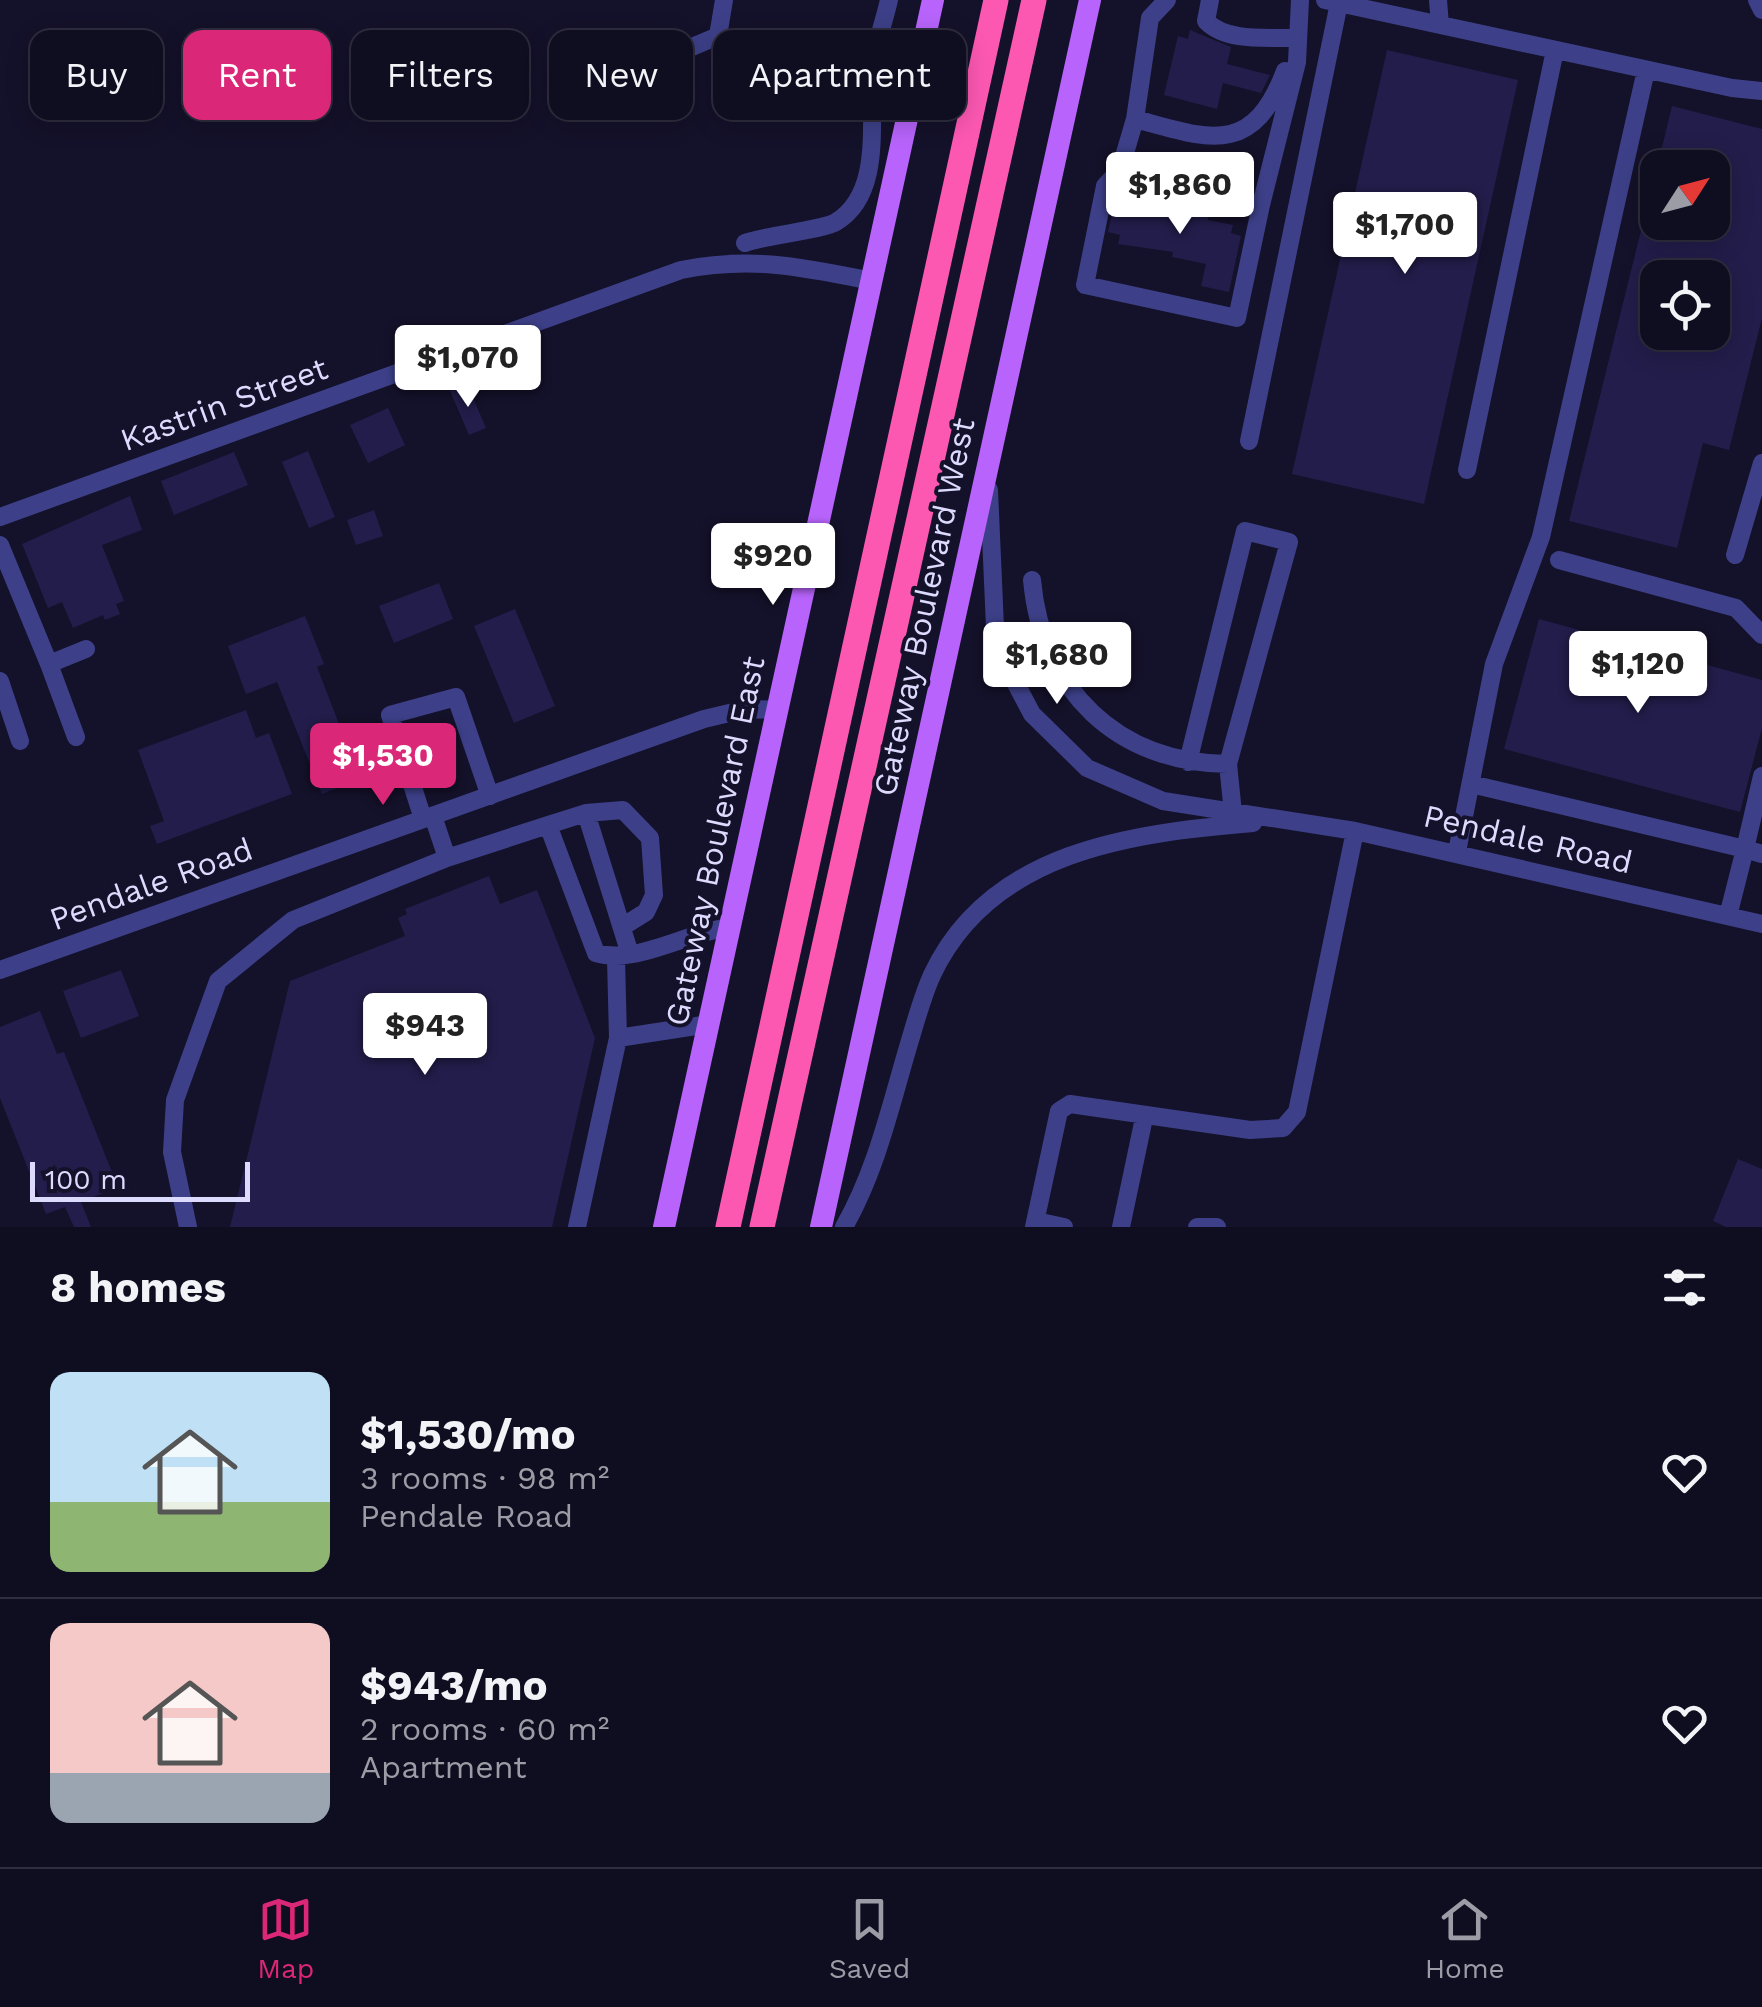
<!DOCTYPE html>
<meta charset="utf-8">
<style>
:root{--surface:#0f0d20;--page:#181629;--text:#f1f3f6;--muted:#9b9ca5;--line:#2f2d3e;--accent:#db2777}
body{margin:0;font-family:"Work Sans",sans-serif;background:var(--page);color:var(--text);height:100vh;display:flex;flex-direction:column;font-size:38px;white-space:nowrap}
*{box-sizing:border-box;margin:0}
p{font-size:32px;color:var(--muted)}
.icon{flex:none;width:55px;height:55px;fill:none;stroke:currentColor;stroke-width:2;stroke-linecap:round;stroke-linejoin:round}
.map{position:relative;height:1227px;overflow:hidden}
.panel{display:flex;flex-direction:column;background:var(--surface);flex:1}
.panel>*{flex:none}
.banner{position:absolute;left:30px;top:30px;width:1000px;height:90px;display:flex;gap:20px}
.needle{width:65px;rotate:54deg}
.buttons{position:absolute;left:1640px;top:150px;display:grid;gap:20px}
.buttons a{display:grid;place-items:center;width:90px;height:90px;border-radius:20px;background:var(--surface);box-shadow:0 5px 25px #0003,0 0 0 2px var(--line);font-size:50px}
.scale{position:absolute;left:30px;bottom:25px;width:220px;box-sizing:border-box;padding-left:10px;border:5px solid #dcdbfe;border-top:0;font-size:28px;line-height:35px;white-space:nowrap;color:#dcdbfe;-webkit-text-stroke:8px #14112a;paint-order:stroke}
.price{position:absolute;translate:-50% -85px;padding:0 22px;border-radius:10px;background:#fff;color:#222;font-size:32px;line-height:65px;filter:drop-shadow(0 2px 5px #0008)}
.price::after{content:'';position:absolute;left:50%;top:60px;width:30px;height:22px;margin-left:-15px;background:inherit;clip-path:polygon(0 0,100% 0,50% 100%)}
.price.active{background:var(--accent);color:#fff}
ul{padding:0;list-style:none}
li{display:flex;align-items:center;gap:30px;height:250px;padding:0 50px}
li+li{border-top:2px solid var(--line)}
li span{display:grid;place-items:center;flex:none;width:280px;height:200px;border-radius:20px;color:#555}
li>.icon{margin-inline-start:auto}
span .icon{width:120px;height:120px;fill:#fffc;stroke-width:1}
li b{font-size:42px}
h2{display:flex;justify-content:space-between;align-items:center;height:120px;padding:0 50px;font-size:42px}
.pill{padding:0 35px;border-radius:20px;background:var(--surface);box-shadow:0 5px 25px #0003,0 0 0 2px var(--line);font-size:35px;line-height:90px}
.pill.active{background:var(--accent);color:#fff}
.tab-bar{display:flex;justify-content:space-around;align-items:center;height:140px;border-top:2px solid var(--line);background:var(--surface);font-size:28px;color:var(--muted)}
.tab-bar a{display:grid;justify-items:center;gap:5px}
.tab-bar .active{color:var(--accent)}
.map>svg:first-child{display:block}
.building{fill:#231d4b;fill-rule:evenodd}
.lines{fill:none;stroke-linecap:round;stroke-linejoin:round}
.minor{stroke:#3d4088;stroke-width:18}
.major{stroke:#b864fc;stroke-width:22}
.highway{stroke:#fc58b2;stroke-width:25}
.labels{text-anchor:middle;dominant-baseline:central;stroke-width:8;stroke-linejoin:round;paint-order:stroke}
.street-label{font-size:32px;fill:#dcdbfe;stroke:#14112a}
</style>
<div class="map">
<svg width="1762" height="1227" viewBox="0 0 1762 1227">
<rect width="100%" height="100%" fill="#14112a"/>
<!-- building -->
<path class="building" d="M1190,30L1231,47L1227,64L1270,75L1261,93L1223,83L1217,109L1164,95L1178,36L1188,39Z
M1387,50L1518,80L1424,504L1292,474Z
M1672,106L1762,129V318L1729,450L1703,443L1677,548L1569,521L1653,182L1658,183V222H1712V168H1657ZM1658,278H1712V332H1658Z
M1127,199L1179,212L1181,203L1201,207L1209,212L1208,220L1233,225L1231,233L1241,236L1229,292L1201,286L1206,264L1172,257L1173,252L1118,244L1120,235L1108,232L1115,202L1126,205Z
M467,384L486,428L469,435L450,391Z
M388,408L405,445L368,463L350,425Z
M308,451L335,517L309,528L282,462Z
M234,452L248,485L174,515L161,481Z
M130,496L142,530L102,545L124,601L116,604L120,614L105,620L103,615L73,628L62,602L48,608L22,544Z
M374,510L383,536L356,545L347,520Z
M439,583L453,619L394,643L379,606Z
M515,609L555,706L514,723L474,626Z
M305,616L324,664L317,667L342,732L350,729L369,775L322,794L277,682L246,694L228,646Z
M1539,619L1762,680V728L1740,812L1504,749Z
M246,710L256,738L269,733L292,794L157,844L150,826L164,821L138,750Z
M489,876L500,904L537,890L595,1038L552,1227H230L290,981L405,936L398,918L407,914L405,909Z
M121,970L139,1016L81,1038L63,991Z
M40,1011L57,1054L64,1052L118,1187L81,1202L91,1227H74L65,1207L46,1214L0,1098V1027Z
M1738,1159L1762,1169V1227H1726L1713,1221Z"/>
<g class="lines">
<!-- minor -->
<path class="minor" d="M724,0L718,36L916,80
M1167,0L1150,18L1135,119C1206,138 1252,159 1285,71
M1210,0L1206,21C1227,43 1269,37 1297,38
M1325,0L1732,88L1762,91
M1438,0L1440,25
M1757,0L1762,10
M628,74L718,36
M1135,119L1120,170L1261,205L1297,62L1300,0
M1120,170L1105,186L1085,285L1237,318L1261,205
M745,243C767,235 823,230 836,222C885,192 868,116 873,69C875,46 884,22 889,0
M1249,441L1339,3
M1467,470L1555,50
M989,490L995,627L1005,663L1032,714L1087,768L1163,801L1355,831L1762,924
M0,517L681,270C752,256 802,267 872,281
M0,545L49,664L86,649
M1735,555L1762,463
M1559,560L1736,608L1762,635
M1032,580C1042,690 1117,763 1228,764
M49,664L76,737
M0,681L20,741
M1188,762L1245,531L1289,542L1228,764L1233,813
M1762,776L1745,849L1762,854
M1471,784L1745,849L1728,916
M586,813L630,954
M423,819L390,715L456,697L490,796
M548,825L586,813L623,810L650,838L654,895L646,912L622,927
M1457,852L1494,664L1541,537L1646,70
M447,858L548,825L596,953C637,965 687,932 730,927
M0,970L704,719L742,710L777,709
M618,1038L709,1024
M1036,1221L1064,1227
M188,1227L172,1152L175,1100L218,981L293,920L447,858L433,816
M577,1227L618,1038L616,959
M844,1227C876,1171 890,1108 908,1047C915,1024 922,997 932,975C990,851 1131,833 1253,823
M1034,1227L1059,1111L1070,1104L1250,1130L1283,1128L1297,1112L1355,831
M1121,1227L1144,1118
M1197,1227H1217"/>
<!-- major -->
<path class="major" d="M664,1227L933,0
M821,1227L1090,0"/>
<!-- highway -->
<path class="highway" d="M728,1227L996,0
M762,1227L1034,0"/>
</g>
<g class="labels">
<!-- street labels -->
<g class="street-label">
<text transform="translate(224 404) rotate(-20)">Kastrin Street</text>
<text transform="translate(924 607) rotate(-78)">Gateway Boulevard West</text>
<text transform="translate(1528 839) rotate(13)">Pendale Road</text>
<text transform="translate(715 841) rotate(-78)">Gateway Boulevard East</text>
<text transform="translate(151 884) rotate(-20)">Pendale Road</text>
</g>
</g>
</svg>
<div class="buttons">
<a><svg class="needle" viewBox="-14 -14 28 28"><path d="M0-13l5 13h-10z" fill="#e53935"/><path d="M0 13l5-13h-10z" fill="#9b9ca5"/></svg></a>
<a><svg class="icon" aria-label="locate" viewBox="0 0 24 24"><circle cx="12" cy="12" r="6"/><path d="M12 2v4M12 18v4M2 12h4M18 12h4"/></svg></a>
</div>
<div class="scale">100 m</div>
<b class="price" style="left:1180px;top:237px">$1,860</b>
<b class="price" style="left:1405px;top:277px">$1,700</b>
<b class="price" style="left:468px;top:410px">$1,070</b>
<b class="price" style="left:773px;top:608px">$920</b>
<b class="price" style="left:1057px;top:707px">$1,680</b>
<b class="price" style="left:1638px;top:716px">$1,120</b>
<b class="price active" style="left:383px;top:808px">$1,530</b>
<b class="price" style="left:425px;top:1078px">$943</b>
<div class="banner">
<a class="pill">Buy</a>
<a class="pill active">Rent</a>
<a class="pill">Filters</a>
<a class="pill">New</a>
<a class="pill">Apartment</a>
</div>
</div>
<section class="panel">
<h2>8 homes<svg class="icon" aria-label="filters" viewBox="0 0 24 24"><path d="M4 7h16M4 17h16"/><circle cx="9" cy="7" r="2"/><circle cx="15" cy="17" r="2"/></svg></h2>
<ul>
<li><span style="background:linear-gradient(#bfe0f5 65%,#8fb573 0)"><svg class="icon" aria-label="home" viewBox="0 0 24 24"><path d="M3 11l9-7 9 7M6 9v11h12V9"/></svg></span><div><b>$1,530/mo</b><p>3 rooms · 98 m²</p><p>Pendale Road</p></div><svg class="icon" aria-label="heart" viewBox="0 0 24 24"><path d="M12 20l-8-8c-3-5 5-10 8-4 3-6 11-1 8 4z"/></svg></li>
<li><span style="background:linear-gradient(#f6c9c9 75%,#9aa5b1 0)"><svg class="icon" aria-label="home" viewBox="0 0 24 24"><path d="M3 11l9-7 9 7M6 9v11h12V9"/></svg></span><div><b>$943/mo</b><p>2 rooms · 60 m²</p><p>Apartment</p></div><svg class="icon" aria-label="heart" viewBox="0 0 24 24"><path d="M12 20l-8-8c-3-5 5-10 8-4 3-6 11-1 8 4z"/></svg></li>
</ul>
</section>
<nav class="tab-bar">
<a class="active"><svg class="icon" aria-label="map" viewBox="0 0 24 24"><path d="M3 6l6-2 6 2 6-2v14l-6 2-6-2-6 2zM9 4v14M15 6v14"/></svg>Map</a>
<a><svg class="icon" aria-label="saved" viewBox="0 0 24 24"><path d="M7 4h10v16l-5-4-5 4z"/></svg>Saved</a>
<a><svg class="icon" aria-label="home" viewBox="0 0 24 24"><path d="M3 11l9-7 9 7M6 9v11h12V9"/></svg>Home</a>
</nav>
